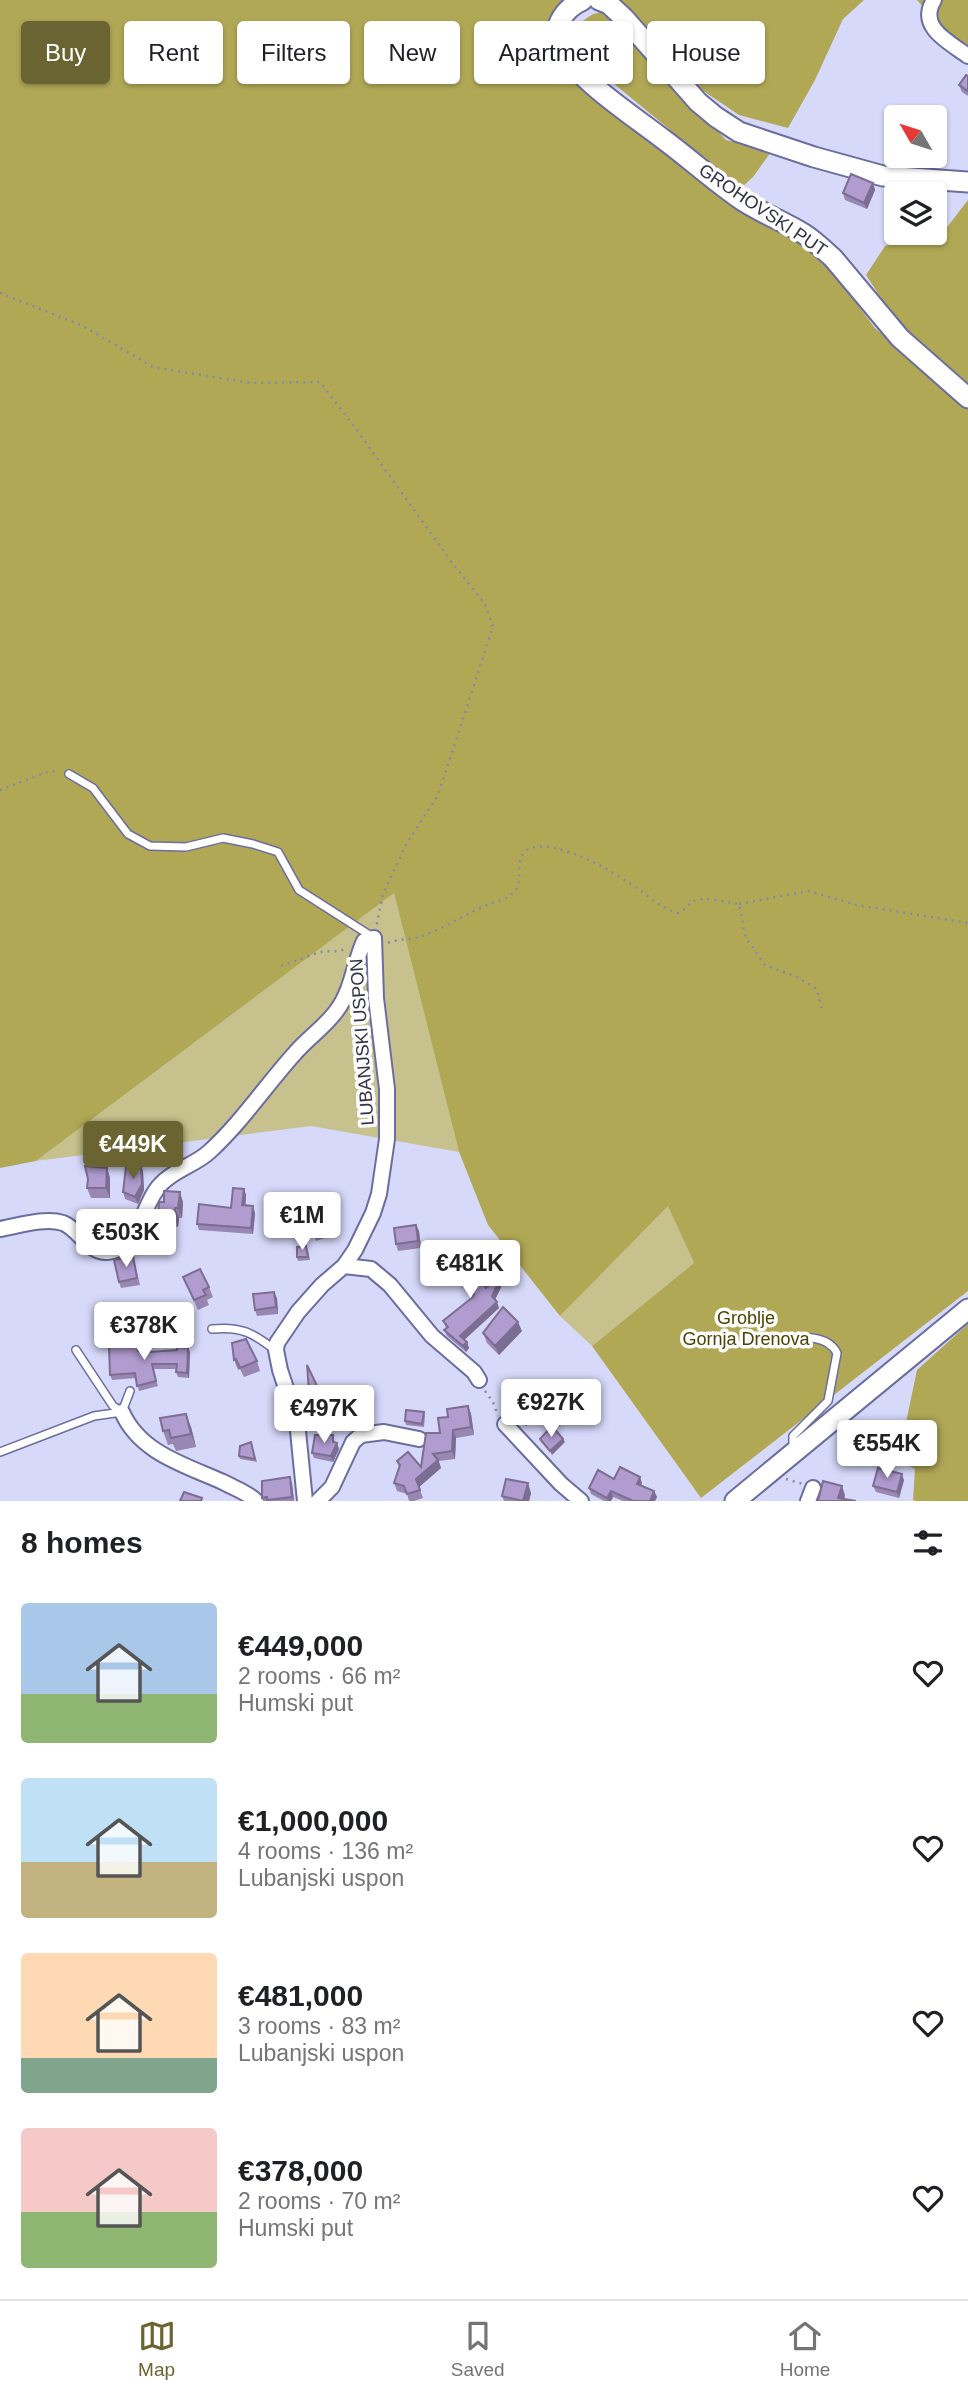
<!DOCTYPE html>
<meta charset="utf-8">
<style>
:root{--surface:#fff;--page:#f6f6f6;--text:#202124;--muted:#757577;--line:#e0e0e0;--accent:#696431}
body{margin:0;font-family:Helvetica,sans-serif;background:var(--page);color:var(--text);height:100vh;display:flex;flex-direction:column;font-size:26px;white-space:nowrap}
*{box-sizing:border-box;margin:0}
p{font-size:23px;color:var(--muted)}
.icon{flex:none;width:38px;height:38px;fill:none;stroke:currentColor;stroke-width:2;stroke-linecap:round;stroke-linejoin:round}
.map{position:relative;height:1501px;overflow:hidden}
.drawer{display:flex;flex-direction:column;background:var(--surface);flex:1}
.drawer>*{flex:none}
.guide{position:absolute;left:21px;top:21px;width:928px;height:63px;display:flex;gap:14px}
.needle{width:46px;rotate:309deg}
.controls{position:absolute;left:884px;top:105px;display:grid;gap:14px}
.controls a{display:grid;place-items:center;width:63px;height:63px;border-radius:7px;background:var(--surface);box-shadow:0 2px 5px #0004;font-size:35px}
.price{position:absolute;translate:-50% -60px;padding:0 16px;border-radius:7px;background:#fff;color:#222;font-size:23px;line-height:46px;filter:drop-shadow(0 2px 4px #0008)}
.price::after{content:'';position:absolute;left:50%;top:42px;width:21px;height:16px;margin-left:-10px;background:inherit;clip-path:polygon(0 0,100% 0,50% 100%)}
.price.current{background:var(--accent);color:#fff}
ul{padding:0;list-style:none}
li{display:flex;align-items:center;gap:21px;height:175px;padding:0 21px}
li span{display:grid;place-items:center;flex:none;width:196px;height:140px;border-radius:7px;color:#555}
li>.icon{margin-inline-start:auto}
span .icon{width:84px;height:84px;fill:#fffc;stroke-width:1}
li b{font-size:30px}
h2{display:flex;justify-content:space-between;align-items:center;height:84px;padding:0 21px;font-size:30px}
.tag{padding:0 24px;border-radius:7px;background:var(--surface);box-shadow:0 2px 5px #0004;font-size:24px;line-height:63px}
.tag.current{background:var(--accent);color:#fff}
.menu{display:flex;justify-content:space-around;align-items:center;height:98px;border-top:2px solid var(--line);background:var(--surface);font-size:19px;color:var(--muted)}
.menu a{display:grid;justify-items:center;gap:4px}
.menu .current{color:var(--accent)}
.map>svg:first-child{display:block}
.green{fill:#c7c28d}
.forest{fill:#b1a856}
.lines{fill:none;stroke-linecap:round;stroke-linejoin:round}
.service-casing{stroke:#6c6d9f;stroke-width:10}
.minor-casing{stroke:#6c6d9f;stroke-width:18}
.secondary-casing{stroke:#6c6d9f;stroke-width:23}
.path{stroke:#8889a6;stroke-width:2.5;stroke-dasharray:2 5;stroke-linecap:butt}
.service{stroke:#fff;stroke-width:7}
.minor{stroke:#fff;stroke-width:14}
.secondary{stroke:#fff;stroke-width:19}
.wall{fill:#9886b3}
.shaded-wall{fill:#7c6d92}
.building{fill:#b19cd0;stroke:#7c6d92;stroke-width:2}
.labels{text-anchor:middle;dominant-baseline:central;stroke-width:7;stroke-linejoin:round;paint-order:stroke}
.street-label{font-size:18px;fill:#323248;stroke:#fdfdfd}
.park-label{font-size:18px;fill:#4b4400;stroke:#fdfdfd}
</style>
<div class="map">
<svg width="968" height="1501" viewBox="0 0 968 1501">
<rect width="100%" height="100%" fill="#d7d9fb"/>
<!-- green -->
<path class="green" d="M394,892L459,1152L311,1126L36,1161Z
M668,1205L694,1263L592,1346L560,1316Z"/>
<!-- forest -->
<path class="forest" d="M0,0H568L535,38L703,183L818,253L875,328L968,405V1291L701,1498L592,1346L694,1263L668,1206L560,1316L488,1225L459,1152L394,893L36,1161L0,1168Z
M619,0H864L843,19L815,80L788,128L739,115L702,90Z
M917,0H968V48L946,32Z
M607,11L726,140L771,152L753,177L741,188L580,56L572,28L593,14Z
M968,200V383L912,335L888,309L866,275L885,246L927,233H934L935,230L948,226Z
M968,1324V1501H916L913,1500L915,1469L898,1460L917,1370Z"/>
<g class="lines">
<defs>
<path id="service" d="M69,774L93,788L128,834L150,846L186,847L223,838L253,844L278,852L299,890L371,936
M212,1329C241,1326 253,1333 275,1350
M786,1338C803,1337 828,1335 837,1353L828,1401L793,1436V1449
M76,1350L113,1406L122,1412L130,1391
M0,1452L94,1416L122,1412"/>
<path id="minor" d="M934,0C917,27 949,42 968,56
M0,1229C18,1226 45,1217 63,1223C79,1229 88,1253 107,1252C140,1249 142,1203 161,1184C175,1169 195,1165 209,1152C242,1122 266,1085 296,1052C309,1037 326,1026 337,1010C352,990 354,963 364,941L374,938L376,998L387,1089V1139L379,1194L373,1213L355,1250L344,1266L322,1285L298,1312L277,1343L276,1350L280,1370L297,1421L305,1501
M344,1266L371,1269L390,1285L432,1336L474,1372L479,1380
M122,1412C140,1453 185,1465 223,1482C234,1488 247,1492 256,1501
M505,1424L561,1484L581,1501
M318,1501L332,1487L353,1442L361,1435L384,1432L419,1439
M808,1501L813,1488"/>
<path id="secondary" d="M583,0C563,9 549,30 562,51C581,82 633,116 663,139C690,159 715,182 743,201C763,214 785,222 804,234C815,241 824,250 833,258L900,338L968,398
M599,0L609,4L625,19L698,102L716,117L739,132L814,157L883,176L968,182
M735,1501L968,1309"/>
</defs>
<!-- service casing -->
<use href="#service" class="service-casing"/>
<!-- minor casing -->
<use href="#minor" class="minor-casing"/>
<!-- secondary casing -->
<use href="#secondary" class="secondary-casing"/>
<!-- path -->
<path class="path" d="M0,293L83,326L153,367L250,383L320,382L356,429L453,564L485,604L493,627L438,795L407,843L383,894L376,928
M0,790L50,771L59,772
M739,904L808,891L857,905L968,923
M388,943C398,939 409,940 419,937C441,930 465,914 487,905C496,901 509,899 515,891C524,880 514,860 526,851C539,841 563,850 577,855C595,862 613,872 629,883C646,893 659,908 678,913C685,910 687,906 692,902C703,895 727,903 739,904L746,938L765,965L797,977L817,989L822,1011
M281,966L320,952L339,951L348,948
M485,1391L493,1402L498,1416
M786,1479L803,1484"/>
<!-- service -->
<use href="#service" class="service"/>
<!-- minor -->
<use href="#minor" class="minor"/>
<!-- secondary -->
<use href="#secondary" class="secondary"/>
</g>
<!-- wall -->
<path class="wall" d="M968,76V96L962,92L959,85Z
M873,183L875,190L867,209L845,200L843,193Z
M141,1166L143,1172L144,1190L138,1204L125,1199L123,1192Z
M107,1168L110,1178V1198H91L87,1188Z
M244,1189L246,1195L245,1206L255,1213L253,1234L199,1230L197,1224L231,1208Z
M164,1202H183L182,1218H179L178,1227L162,1226L158,1216Z
M333,1207L341,1229L339,1230L340,1233L316,1241L306,1216Z
M416,1225L419,1231L421,1248L398,1251L396,1244Z
M308,1250L310,1260L298,1261L297,1257Z
M135,1263L140,1285L121,1288L119,1282Z
M450,1271L481,1274L477,1278L486,1288L504,1281L495,1299L499,1308L464,1340L467,1342L469,1348L466,1352L447,1336L444,1330L446,1328L443,1321L473,1297L452,1277Z
M183,1277L209,1287L213,1297L207,1300L209,1305L198,1310Z
M277,1298L278,1314L257,1316L255,1310Z
M522,1331L499,1355L487,1343L483,1333Z
M232,1343L257,1361L260,1371L244,1377L240,1369L238,1370L234,1360Z
M139,1351L151,1352H190L189,1378L178,1377L176,1372V1369H153L158,1386L139,1391L136,1378L112,1380L110,1375Z
M309,1391L321,1394L325,1409L305,1414L298,1394Z
M533,1395L563,1416L565,1421L556,1429L541,1412L526,1426L514,1413L512,1408Z
M468,1406L471,1414L474,1435L456,1438L455,1459L439,1461L441,1468L419,1487L423,1498L414,1501H409L407,1494L397,1491L394,1483L399,1467L397,1461L421,1467L448,1417Z
M424,1412L425,1416L424,1427L406,1425L405,1421Z
M191,1427L196,1447L176,1451L173,1444L168,1445L163,1431Z
M333,1435L335,1443H337L339,1449L333,1462L314,1458L312,1453Z
M251,1442L257,1462L240,1459L239,1456Z
M290,1477L292,1484L294,1501H263L262,1498Z
M904,1480L899,1498L876,1492L873,1486Z
M642,1483L641,1485L654,1491L657,1497L655,1501H623L613,1497L611,1501H604L591,1494L589,1488Z
M531,1493L529,1501H504L502,1496Z"/>
<!-- shaded-wall -->
<path class="shaded-wall" d="M873,183L875,190L867,209L864,203Z
M940,194L943,201L938,216L935,210Z
M141,1166L143,1172L144,1190L138,1204L135,1197Z
M107,1168L110,1178V1198L106,1188Z
M244,1189L246,1195L245,1212L242,1205Z
M180,1192L183,1202L182,1218L178,1208Z
M253,1206L255,1213L253,1234L251,1228Z
M175,1208L179,1218L178,1227L174,1217Z
M416,1225L419,1231L421,1248L418,1241Z
M479,1268L481,1274L475,1280L473,1274Z
M502,1275L504,1281L494,1302L492,1296Z
M274,1292L277,1298L278,1314L276,1307Z
M497,1302L499,1308L462,1342L460,1336Z
M518,1322L522,1331L499,1355L495,1346Z
M467,1342L469,1348L466,1352L463,1346Z
M188,1348L190,1352L189,1378L187,1373Z
M468,1406L471,1414L474,1435L471,1427Z
M538,1406L541,1412L526,1426L524,1420Z
M186,1414L191,1427L196,1447L191,1434Z
M563,1416L565,1421L556,1429L554,1424Z
M453,1430L456,1438L455,1459L452,1451Z
M563,1439L565,1442L552,1455L550,1451Z
M337,1443L339,1449L333,1462L331,1456Z
M438,1460L441,1468L419,1487L416,1479Z
M902,1474L904,1480L899,1498L897,1492Z
M290,1477L292,1484L294,1501L292,1497Z
M640,1477L642,1483L639,1490L637,1484Z
M528,1483L531,1493L529,1501H523Z
M842,1486L845,1495L844,1501L838,1498Z
M611,1491L613,1497L611,1501H608L607,1498Z
M654,1491L657,1497L655,1501H650Z"/>
<!-- building -->
<path class="building" d="M966,75L968,76V91L959,85Z
M851,174L873,183L864,203L843,193Z
M918,187L940,194L935,210L934,209V194H916Z
M85,1166L107,1168L106,1188H87L88,1179Z
M141,1166L142,1184L135,1197L123,1192L126,1167Z
M233,1188L244,1189L242,1205L253,1206L251,1228L197,1224L199,1204L231,1208Z
M164,1191L180,1192L178,1208H175L174,1217L158,1216L159,1202H164Z
M333,1207L339,1222L336,1224L338,1226L314,1234L306,1216Z
M416,1225L418,1241L396,1244L394,1228Z
M306,1246L308,1257H297V1247Z
M465,1255L479,1268L473,1274L486,1288L502,1275L492,1296L497,1302L460,1336L467,1342L463,1346L444,1330L448,1327L443,1321L473,1297L474,1294L450,1271Z
M133,1256L137,1278L119,1282L114,1260Z
M200,1269L209,1287L203,1290L206,1295L194,1300L183,1277Z
M274,1292L276,1307L255,1310L253,1294Z
M503,1307L518,1322L495,1346L483,1333Z
M246,1339L257,1361L240,1368L236,1359L234,1360L232,1343Z
M137,1344L138,1351L150,1350V1352L177,1350V1347L188,1348L187,1373L176,1372L177,1364H152L156,1381L137,1386L135,1373L110,1375L109,1346Z
M307,1365L321,1394L324,1406L303,1410L298,1394L309,1391Z
M539,1388L563,1416L554,1424L538,1406L524,1420L512,1408L529,1391L533,1395Z
M468,1406L471,1427L453,1430L452,1451L433,1454L438,1460L416,1479L420,1490L407,1494L404,1486L394,1483L400,1465L397,1461L408,1452L421,1467L426,1433H440L438,1418L448,1417L447,1409Z
M406,1410L424,1412L422,1424L405,1421Z
M186,1414L191,1434L171,1438L169,1430L163,1431L160,1418Z
M552,1426L563,1439L550,1451L540,1439Z
M315,1435H333V1442L337,1443L331,1456L312,1453Z
M251,1442L255,1459L239,1456L240,1446Z
M620,1467L640,1477L637,1484L654,1491L650,1501H633L611,1491L607,1498L589,1488L598,1470L614,1479Z
M878,1468L902,1474L897,1492L873,1486Z
M290,1477L292,1497L267,1500V1497L262,1498V1481Z
M506,1479L528,1483L523,1501L502,1496Z
M823,1481L842,1486L838,1498L856,1501H818Z
M184,1492L202,1498L201,1501H180Z"/>
<g class="labels">
<!-- street labels -->
<g class="street-label">
<text transform="translate(763 210) rotate(34)">GROHOVSKI PUT</text>
<text transform="translate(362 1042) rotate(-94)">LUBANJSKI USPON</text>
</g>
<!-- park labels -->
<g class="park-label">
<text x="746" y="1318">Groblje<tspan x="746" dy="21">Gornja Drenova</tspan></text>
</g>
</g>
</svg>
<div class="controls">
<a><svg class="needle" viewBox="-14 -14 28 28"><path d="M0-13l5 13h-10z" fill="#e53935"/><path d="M0 13l5-13h-10z" fill="#757577"/></svg></a>
<a><svg class="icon" aria-label="layers" viewBox="0 0 24 24"><path d="M12 4l9 5-9 5-9-5zM3 14l9 5 9-5"/></svg></a>
</div>
<b class="price current" style="left:133px;top:1181px">€449K</b>
<b class="price" style="left:302px;top:1252px">€1M</b>
<b class="price" style="left:126px;top:1269px">€503K</b>
<b class="price" style="left:470px;top:1300px">€481K</b>
<b class="price" style="left:144px;top:1362px">€378K</b>
<b class="price" style="left:551px;top:1439px">€927K</b>
<b class="price" style="left:324px;top:1445px">€497K</b>
<b class="price" style="left:887px;top:1480px">€554K</b>
<div class="guide">
<a class="tag current">Buy</a>
<a class="tag">Rent</a>
<a class="tag">Filters</a>
<a class="tag">New</a>
<a class="tag">Apartment</a>
<a class="tag">House</a>
</div>
</div>
<section class="drawer">
<h2>8 homes<svg class="icon" aria-label="filters" viewBox="0 0 24 24"><path d="M4 7h16M4 17h16"/><circle cx="9" cy="7" r="2"/><circle cx="15" cy="17" r="2"/></svg></h2>
<ul>
<li><span style="background:linear-gradient(#a9c7e8 65%,#8fb573 0)"><svg class="icon" aria-label="home" viewBox="0 0 24 24"><path d="M3 11l9-7 9 7M6 9v11h12V9"/></svg></span><div><b>€449,000</b><p>2 rooms · 66 m²</p><p>Humski put</p></div><svg class="icon" aria-label="heart" viewBox="0 0 24 24"><path d="M12 20l-8-8c-3-5 5-10 8-4 3-6 11-1 8 4z"/></svg></li>
<li><span style="background:linear-gradient(#bfe0f5 60%,#c2b280 0)"><svg class="icon" aria-label="home" viewBox="0 0 24 24"><path d="M3 11l9-7 9 7M6 9v11h12V9"/></svg></span><div><b>€1,000,000</b><p>4 rooms · 136 m²</p><p>Lubanjski uspon</p></div><svg class="icon" aria-label="heart" viewBox="0 0 24 24"><path d="M12 20l-8-8c-3-5 5-10 8-4 3-6 11-1 8 4z"/></svg></li>
<li><span style="background:linear-gradient(#ffd9b3 75%,#7fa58c 0)"><svg class="icon" aria-label="home" viewBox="0 0 24 24"><path d="M3 11l9-7 9 7M6 9v11h12V9"/></svg></span><div><b>€481,000</b><p>3 rooms · 83 m²</p><p>Lubanjski uspon</p></div><svg class="icon" aria-label="heart" viewBox="0 0 24 24"><path d="M12 20l-8-8c-3-5 5-10 8-4 3-6 11-1 8 4z"/></svg></li>
<li><span style="background:linear-gradient(#f6c9c9 60%,#8fb573 0)"><svg class="icon" aria-label="home" viewBox="0 0 24 24"><path d="M3 11l9-7 9 7M6 9v11h12V9"/></svg></span><div><b>€378,000</b><p>2 rooms · 70 m²</p><p>Humski put</p></div><svg class="icon" aria-label="heart" viewBox="0 0 24 24"><path d="M12 20l-8-8c-3-5 5-10 8-4 3-6 11-1 8 4z"/></svg></li>
</ul>
</section>
<nav class="menu">
<a class="current"><svg class="icon" aria-label="map" viewBox="0 0 24 24"><path d="M3 6l6-2 6 2 6-2v14l-6 2-6-2-6 2zM9 4v14M15 6v14"/></svg>Map</a>
<a><svg class="icon" aria-label="saved" viewBox="0 0 24 24"><path d="M7 4h10v16l-5-4-5 4z"/></svg>Saved</a>
<a><svg class="icon" aria-label="home" viewBox="0 0 24 24"><path d="M3 11l9-7 9 7M6 9v11h12V9"/></svg>Home</a>
</nav>
